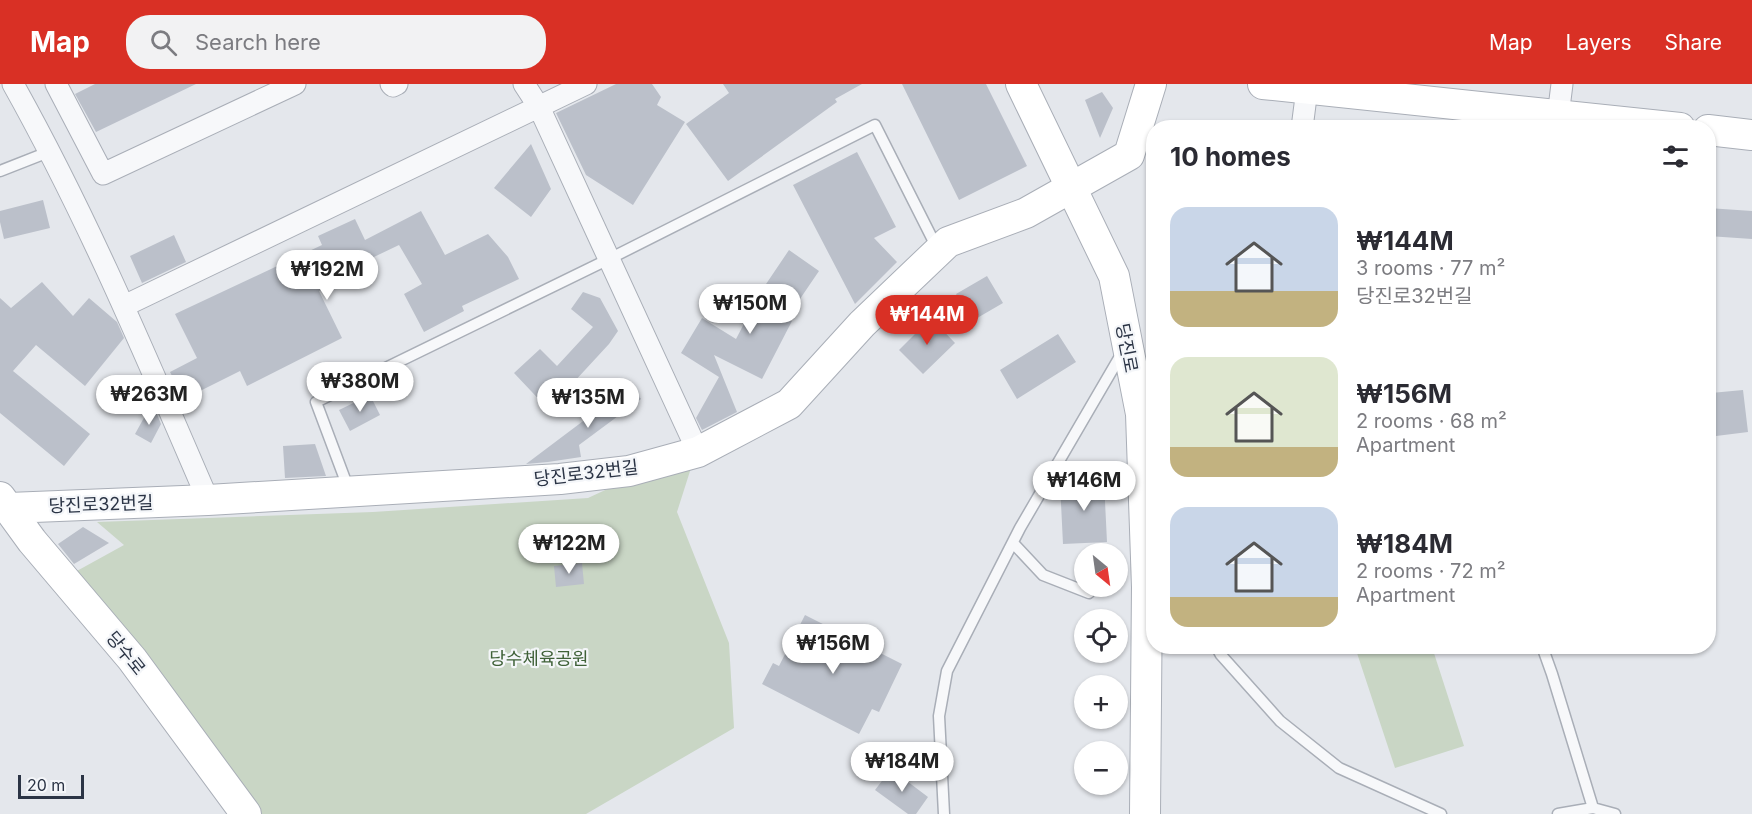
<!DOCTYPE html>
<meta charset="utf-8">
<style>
:root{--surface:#fff;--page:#f2f2f3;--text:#2b2b33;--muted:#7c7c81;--accent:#d93025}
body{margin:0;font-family:Inter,"Noto Sans KR",sans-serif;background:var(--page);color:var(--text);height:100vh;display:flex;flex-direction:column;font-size:22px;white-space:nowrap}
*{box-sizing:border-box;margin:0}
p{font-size:20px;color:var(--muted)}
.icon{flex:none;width:33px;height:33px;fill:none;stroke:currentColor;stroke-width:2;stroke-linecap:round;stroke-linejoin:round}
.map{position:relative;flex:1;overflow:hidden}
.panel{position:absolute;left:1146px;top:36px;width:570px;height:534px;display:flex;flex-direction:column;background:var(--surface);border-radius:24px;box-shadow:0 2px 4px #0004}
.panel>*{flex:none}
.needle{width:39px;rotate:151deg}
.fabs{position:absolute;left:1074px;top:459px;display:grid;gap:12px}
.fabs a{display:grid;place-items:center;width:54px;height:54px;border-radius:50%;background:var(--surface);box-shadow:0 2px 4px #0004;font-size:30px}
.scale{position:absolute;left:18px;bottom:15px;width:66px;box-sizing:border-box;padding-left:6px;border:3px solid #2b3445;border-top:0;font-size:16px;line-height:21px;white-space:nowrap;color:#2b3445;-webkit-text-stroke:4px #f4f6f9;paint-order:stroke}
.price{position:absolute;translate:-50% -51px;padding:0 14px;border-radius:21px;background:#fff;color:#222;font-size:20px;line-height:39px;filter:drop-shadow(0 2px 3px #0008)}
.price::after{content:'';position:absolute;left:50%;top:36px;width:18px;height:14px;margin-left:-9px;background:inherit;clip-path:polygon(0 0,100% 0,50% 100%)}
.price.current{background:var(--accent);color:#fff}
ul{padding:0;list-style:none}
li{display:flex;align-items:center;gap:18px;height:150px;padding:0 24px}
li span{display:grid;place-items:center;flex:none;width:168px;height:120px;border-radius:18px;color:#555}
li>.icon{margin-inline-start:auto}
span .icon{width:72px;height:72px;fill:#fffc;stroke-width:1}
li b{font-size:26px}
h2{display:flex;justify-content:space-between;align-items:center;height:72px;padding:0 24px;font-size:26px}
header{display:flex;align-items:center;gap:36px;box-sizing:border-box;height:84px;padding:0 30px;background:var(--accent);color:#fff}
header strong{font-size:28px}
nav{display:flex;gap:33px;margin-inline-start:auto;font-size:21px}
.search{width:420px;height:54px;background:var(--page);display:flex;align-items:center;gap:15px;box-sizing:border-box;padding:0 21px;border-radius:24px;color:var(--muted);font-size:22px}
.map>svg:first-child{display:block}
.green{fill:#c9d6c5}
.building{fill:#bbc0ca}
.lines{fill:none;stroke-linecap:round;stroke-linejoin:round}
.lane-casing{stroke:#a9aeb7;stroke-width:13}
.street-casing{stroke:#a9aeb7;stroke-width:23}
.secondary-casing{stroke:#a9aeb7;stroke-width:32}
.lane{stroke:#f7f8fa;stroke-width:10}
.street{stroke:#f7f8fa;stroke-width:21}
.secondary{stroke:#fff;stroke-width:30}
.labels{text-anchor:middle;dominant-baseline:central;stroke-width:4.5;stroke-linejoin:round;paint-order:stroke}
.street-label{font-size:18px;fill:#2b3445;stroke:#f4f6f9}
.park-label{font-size:18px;fill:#3f6138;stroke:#f4f6f9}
</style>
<header>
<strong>Map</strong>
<div class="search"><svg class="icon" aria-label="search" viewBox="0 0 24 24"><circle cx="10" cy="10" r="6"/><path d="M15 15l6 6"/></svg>Search here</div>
<nav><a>Map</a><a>Layers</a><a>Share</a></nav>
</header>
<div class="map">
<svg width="1752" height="730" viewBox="0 0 1752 730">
<rect width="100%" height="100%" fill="#e4e7ec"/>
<!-- green -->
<path class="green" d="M691,384L677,428L729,559L734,644L586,730H262L75,488L124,461L97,438L373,428L588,414L616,401Z
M1355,563H1432L1464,662L1395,684Z"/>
<!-- building -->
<path class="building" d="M95,0H196L96,48L75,10Z
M616,0H652L661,13L657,21L685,38L633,121L586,91L556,29Z
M723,0H862L835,15L837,18L728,97L686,40L729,9Z
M902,0H986L1027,82L959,116Z
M1102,8L1113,24L1100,54L1085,16Z
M531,60L551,105L531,133L494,104Z
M857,68L896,143L874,154L897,178L855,220L793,101Z
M43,116L50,144L4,155L0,138V127Z
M1708,124L1752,127V155L1708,152Z
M421,127L445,171L488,150L508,173L519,195L462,222L464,227L424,248L404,210L422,200L399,161L330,194L333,201L319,207L342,254L247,302L240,287L184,315L170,288L197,274L175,230L322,161L318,152L355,135L365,156Z
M174,151L186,178L142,199L130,172Z
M789,166L819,187L787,234L792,237L762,295L714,271L737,328L702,346L696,334L719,293L681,269L702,234L736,255L760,209Z
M987,192L1003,219L972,237L956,210Z
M42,198L73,232L89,214L117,238L124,254L85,302L36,261L13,287L90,350L64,382L0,329V214L11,224Z
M583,208L600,214L618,247L609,260L573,299L574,301L548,325L514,289L540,265L557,282L593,243L571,225Z
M931,234L955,259L923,290L899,266Z
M1058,250L1076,278L1017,315L1000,286Z
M631,301L641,315L579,361L581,373L548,378L526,380Z
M1743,306L1748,348L1708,353V321L1712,320L1711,309Z
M370,311L380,331L350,347L339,326Z
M151,321L154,323L161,340L151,359L135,350Z
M315,360L326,392L285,394L283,362Z
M1104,397L1107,458L1063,460L1060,399Z
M83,443L109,459L74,480L58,460Z
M582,479L584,500L556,503L554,482Z
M805,531L902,580L879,628L872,625L859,650L762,600L773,579L779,582Z
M891,685L928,713L916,730H908L875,706Z"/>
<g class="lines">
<defs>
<path id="lane" d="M0,87L51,67
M349,406L316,318L609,175L875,41L938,166
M1013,459L1043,491L1089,509
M1216,562L1221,571L1280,637L1339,684L1441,730
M1542,562L1552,590L1593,724L1558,730
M1593,724L1615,730
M944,730L939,632L947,587L1020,444L1122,269"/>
<path id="street" d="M13,0C88,134 147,275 208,416
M56,0L103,90L295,0
M391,0L393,2L397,0
M524,0L539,23L698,368
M1558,32L1562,0
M1302,44L1307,5
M124,222L586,0"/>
<path id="secondary" d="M1021,0L1114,192L1141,330L1147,503L1145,730
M1263,0L1680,44
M1708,46L1752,51
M0,413L32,457L132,575L246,730
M9,424L208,416L560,395L629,387L698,368L789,320L862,240L948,158L1026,129L1129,71L1151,0"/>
</defs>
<!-- lane casing -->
<use href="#lane" class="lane-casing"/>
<!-- street casing -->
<use href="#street" class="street-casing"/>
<!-- secondary casing -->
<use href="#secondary" class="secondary-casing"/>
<!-- lane -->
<use href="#lane" class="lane"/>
<!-- street -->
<use href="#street" class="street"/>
<!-- secondary -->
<use href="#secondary" class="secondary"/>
</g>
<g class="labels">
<!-- street labels -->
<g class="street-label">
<text transform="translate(1127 264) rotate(79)">당진로</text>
<text transform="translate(586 389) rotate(-7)">당진로32번길</text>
<text transform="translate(101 420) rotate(-2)">당진로32번길</text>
<text transform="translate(126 569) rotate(51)">당수로</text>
</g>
<!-- park labels -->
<g class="park-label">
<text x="539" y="574">당수체육공원</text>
</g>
</g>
</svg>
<div class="fabs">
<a><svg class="needle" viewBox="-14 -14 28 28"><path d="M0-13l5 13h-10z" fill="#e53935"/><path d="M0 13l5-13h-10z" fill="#7c7c81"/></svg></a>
<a><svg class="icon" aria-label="locate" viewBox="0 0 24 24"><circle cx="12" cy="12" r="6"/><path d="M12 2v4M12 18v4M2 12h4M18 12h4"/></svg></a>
<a>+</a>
<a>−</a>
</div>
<div class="scale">20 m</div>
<b class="price" style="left:327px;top:217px">₩192M</b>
<b class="price" style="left:750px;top:251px">₩150M</b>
<b class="price current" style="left:927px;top:262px">₩144M</b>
<b class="price" style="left:360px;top:329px">₩380M</b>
<b class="price" style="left:149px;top:342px">₩263M</b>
<b class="price" style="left:588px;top:345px">₩135M</b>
<b class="price" style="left:1084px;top:428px">₩146M</b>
<b class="price" style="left:569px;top:491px">₩122M</b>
<b class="price" style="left:833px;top:591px">₩156M</b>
<b class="price" style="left:902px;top:709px">₩184M</b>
<section class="panel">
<h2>10 homes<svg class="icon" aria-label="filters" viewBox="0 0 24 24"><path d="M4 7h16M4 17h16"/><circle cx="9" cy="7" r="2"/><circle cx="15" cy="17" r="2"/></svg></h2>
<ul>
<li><span style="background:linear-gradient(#c9d6e8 70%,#c2b280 0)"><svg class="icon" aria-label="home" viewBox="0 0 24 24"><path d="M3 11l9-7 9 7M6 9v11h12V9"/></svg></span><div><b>₩144M</b><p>3 rooms · 77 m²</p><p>당진로32번길</p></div></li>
<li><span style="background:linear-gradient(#dfe7d0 75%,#c2b280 0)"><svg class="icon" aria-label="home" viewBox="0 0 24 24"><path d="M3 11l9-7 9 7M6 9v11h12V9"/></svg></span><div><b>₩156M</b><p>2 rooms · 68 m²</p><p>Apartment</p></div></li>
<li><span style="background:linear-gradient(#c9d6e8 75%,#c2b280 0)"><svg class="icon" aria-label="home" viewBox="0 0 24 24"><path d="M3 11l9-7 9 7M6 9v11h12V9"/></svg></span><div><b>₩184M</b><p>2 rooms · 72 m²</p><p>Apartment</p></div></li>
</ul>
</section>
</div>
